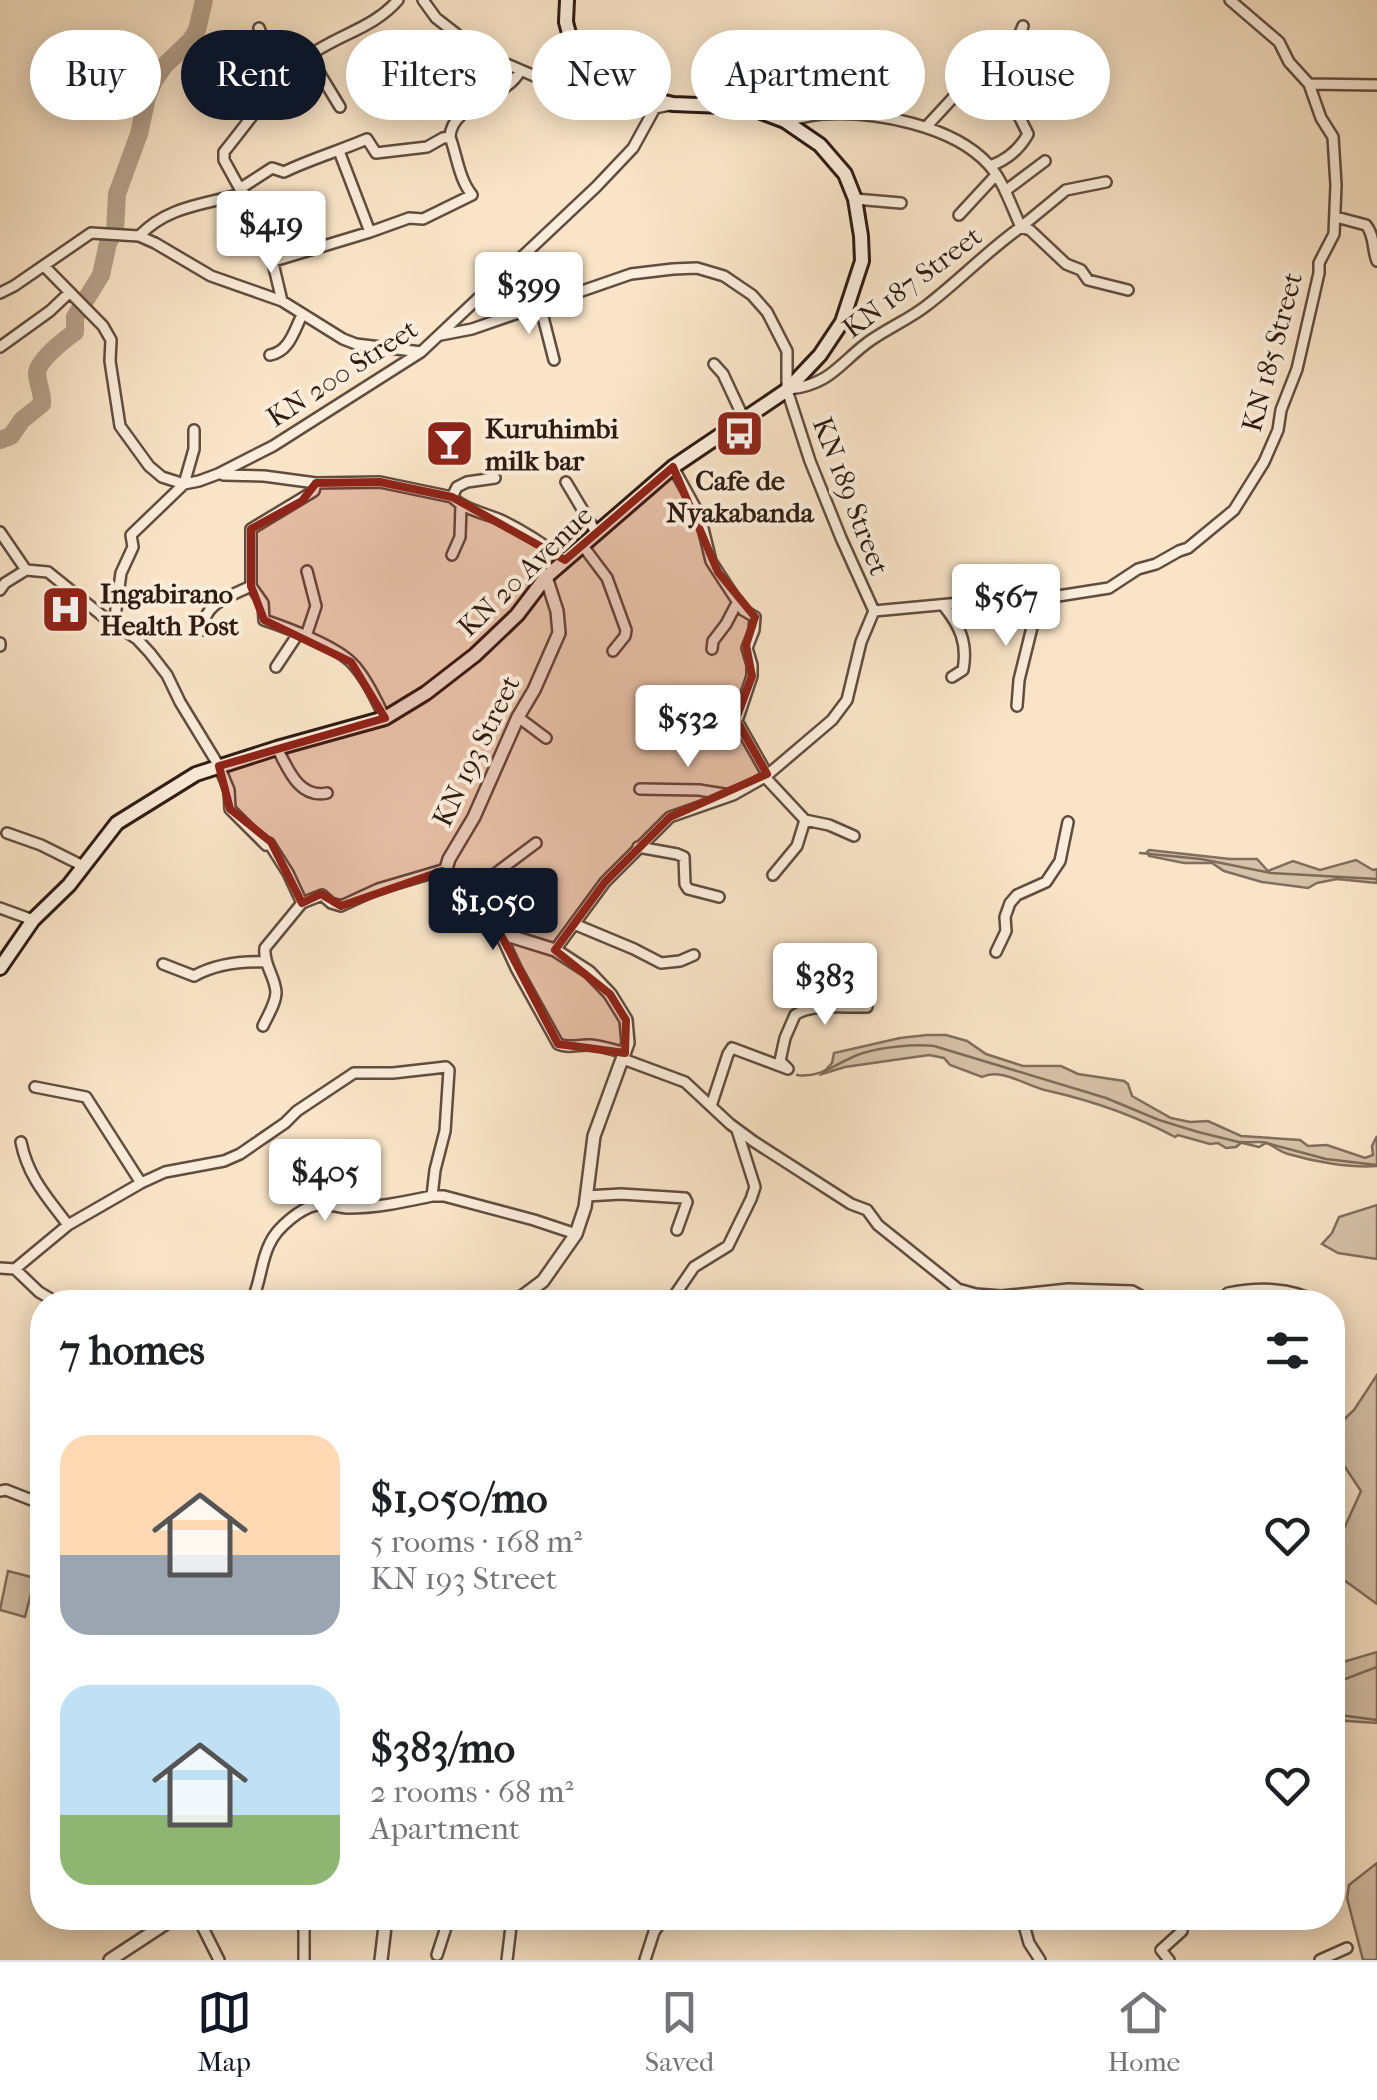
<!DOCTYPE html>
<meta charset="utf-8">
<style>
:root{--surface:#fff;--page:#f2f2f2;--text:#202124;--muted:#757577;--line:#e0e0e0;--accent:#111827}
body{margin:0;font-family:"IM FELL French Canon",serif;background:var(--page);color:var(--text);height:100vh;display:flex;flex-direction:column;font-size:38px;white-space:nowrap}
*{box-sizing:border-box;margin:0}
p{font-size:32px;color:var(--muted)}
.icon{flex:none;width:55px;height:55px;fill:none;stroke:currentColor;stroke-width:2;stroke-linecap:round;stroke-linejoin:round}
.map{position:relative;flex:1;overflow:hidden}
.drawer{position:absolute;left:30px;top:1290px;width:1315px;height:640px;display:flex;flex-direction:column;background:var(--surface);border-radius:40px;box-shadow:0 5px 25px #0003}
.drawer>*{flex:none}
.top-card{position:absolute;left:30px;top:30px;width:1318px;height:90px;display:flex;gap:20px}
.price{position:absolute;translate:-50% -85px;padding:0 22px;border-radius:10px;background:#fff;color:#222;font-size:32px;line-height:65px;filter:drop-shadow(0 2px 5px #0008)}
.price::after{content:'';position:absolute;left:50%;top:60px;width:30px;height:22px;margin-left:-15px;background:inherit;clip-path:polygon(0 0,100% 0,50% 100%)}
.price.active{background:var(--accent);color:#fff}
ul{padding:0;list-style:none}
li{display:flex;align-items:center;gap:30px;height:250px;padding:0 30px}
li span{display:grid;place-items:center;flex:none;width:280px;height:200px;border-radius:30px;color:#555}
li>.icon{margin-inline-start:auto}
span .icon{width:120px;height:120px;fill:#fffc;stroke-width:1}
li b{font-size:42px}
h2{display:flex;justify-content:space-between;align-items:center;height:120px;padding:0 30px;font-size:42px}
.pill{padding:0 35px;border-radius:45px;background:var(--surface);box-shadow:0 5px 25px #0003;font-size:35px;line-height:90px}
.pill.active{background:var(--accent);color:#fff}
.dock{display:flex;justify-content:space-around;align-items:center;height:140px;border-top:2px solid var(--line);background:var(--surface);font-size:28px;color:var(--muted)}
.dock a{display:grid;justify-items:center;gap:5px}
.dock .active{color:var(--accent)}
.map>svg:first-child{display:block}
.green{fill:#d6c2a8;stroke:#826e5d;stroke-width:2.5}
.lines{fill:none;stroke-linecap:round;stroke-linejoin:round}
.stream{stroke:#7e6b59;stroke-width:2.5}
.river{stroke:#b4a089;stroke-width:18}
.minor-casing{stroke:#614d3f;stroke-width:14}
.tertiary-casing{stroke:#614d3f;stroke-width:16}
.secondary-casing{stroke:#2e1b12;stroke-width:18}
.minor{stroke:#fbeddb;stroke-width:9}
.tertiary{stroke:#fbeddb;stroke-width:11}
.secondary{stroke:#fbeddb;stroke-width:12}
.marked{fill:#8f2418;fill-opacity:0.2;stroke:#8f2418;stroke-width:8;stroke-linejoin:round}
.labels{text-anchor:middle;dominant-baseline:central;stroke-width:8;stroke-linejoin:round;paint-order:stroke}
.street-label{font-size:28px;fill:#2e1b12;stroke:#fbeddb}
.poi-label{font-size:28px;font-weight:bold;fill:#2e1b12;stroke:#fbeddb;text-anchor:start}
</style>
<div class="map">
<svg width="1377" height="1960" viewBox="0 0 1377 1960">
<rect width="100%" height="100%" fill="#f9e4c7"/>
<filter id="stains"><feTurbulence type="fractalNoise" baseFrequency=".002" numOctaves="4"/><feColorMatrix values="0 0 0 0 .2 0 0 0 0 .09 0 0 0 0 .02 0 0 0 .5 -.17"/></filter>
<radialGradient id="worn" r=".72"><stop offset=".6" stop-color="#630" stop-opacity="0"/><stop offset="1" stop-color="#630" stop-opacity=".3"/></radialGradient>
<!-- green -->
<path class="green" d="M1149,850L1230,859H1257L1268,871L1293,861L1320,870L1356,860L1373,870L1377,869V883L1337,879L1317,883L1308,888L1262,882L1224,871L1212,863H1184L1149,856L1147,852Z
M927,1035H946L967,1041L986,1054L1023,1066H1061L1078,1074L1124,1081L1128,1084L1132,1096L1171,1118L1190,1122L1208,1121L1241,1136L1300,1140L1308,1146L1327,1145L1365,1158L1373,1155L1372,1146L1377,1136V1166C1350,1168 1315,1162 1288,1154C1280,1152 1274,1146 1267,1143C1260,1141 1249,1143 1242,1142L1236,1147L1226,1148L1218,1143L1210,1144L1178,1135L1175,1137C1134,1115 1093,1101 1049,1091C1028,1087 1001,1067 982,1077L950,1065L944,1058L929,1055L845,1067L822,1074L832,1063L834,1053L900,1038Z
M1377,1205V1259L1338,1253L1322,1244L1332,1233L1339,1217Z
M1377,1375V1604L1333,1572V1553L1361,1491L1333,1449L1332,1431L1354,1410Z
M8,1571L35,1578L25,1617L0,1610Z
M1377,1652V1723L1333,1720V1665Z
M1377,1863V1960H1363L1347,1898L1349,1885Z"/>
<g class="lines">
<!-- stream -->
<path class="stream" d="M141,96L145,103
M1140,853L1201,859L1271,873L1377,879
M797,1075C822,1079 840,1060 863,1053C884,1047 912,1044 934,1046L1106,1098L1159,1120L1198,1132L1259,1147L1266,1143L1326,1159L1377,1165
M1332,1684L1377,1667
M1332,1714L1377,1720"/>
<!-- river -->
<path class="river" d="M0,440L11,436L22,420L42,404C43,393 37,383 37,373C38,360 64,340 75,332V317L101,275L108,243L115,231L117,194L139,134L147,97L154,81L164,66L191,40L197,30L204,0"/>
<defs>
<path id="minor" d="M423,0L436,18L481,53L553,84L599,82
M259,28L279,83
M309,56L340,107
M1309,84L1377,85
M785,121C797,119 810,115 823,114C875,111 953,125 989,165C1004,182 1011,206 1021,227C987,251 959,281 926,306C908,320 886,329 867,343C838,365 830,384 790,389
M926,127L962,88L969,85L1010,81L1016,43L1023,26
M990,166C1007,160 1019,150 1028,134L1017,112
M1106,182L1066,190L1021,227L1030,230L1066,264L1081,270L1088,280L1128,290
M241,188L272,168L284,172C311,159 339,151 367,139L376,153L427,147L443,138L450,137C451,104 506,99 520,71
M1005,191L1045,161
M855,199L901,203
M959,215L996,175
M1336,217L1366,225C1375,236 1372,249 1377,261
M370,232L409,218L423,219L472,195C459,179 457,156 450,137
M139,236C169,205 205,205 244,193
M274,261L370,232L339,151
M44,266L103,326L111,340L110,361L120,426L149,466L162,477L184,484L199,481L218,474L273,446L421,352L596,187L633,148L655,108L670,105
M0,293L14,286L91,233L139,236L155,243L211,276L282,301L343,339L356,344L421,352
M282,301L267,238L224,160V152C250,120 274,84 306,58C336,35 373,29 398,0
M540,305L554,360
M441,335L472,329L631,274L673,269L697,268L724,276L752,295L767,312L787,351V390L810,461L841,538L874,611L861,642L847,700L832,720L765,777L733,795L670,817L605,882L555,950
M0,347L50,311L69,293
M270,355C289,352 294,331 302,315
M714,364L723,374L744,419
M673,467L700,516L711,561L718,572L743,610L755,617L754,630L747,648L752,665V676L737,721L767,774
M223,475L264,476L316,483L380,482L452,497C466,511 486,513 503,521C526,532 545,545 565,560
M566,482L597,534
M316,483L314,491L251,529V586L263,603L264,620C288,628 333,645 351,662C366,677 376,700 385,718
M452,497L457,487L467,482L495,478
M0,532L26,570L48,572L105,618L137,639L150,653L167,675L180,702L219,766L229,790L230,809L266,845L269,843L288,873L302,903
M583,546L607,578L626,630L625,636L613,651
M452,555L460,537L461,505
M0,590L5,583L26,570
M943,605C960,626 968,643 963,670L952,677
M874,611L992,600L1039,599L1109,588L1138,569L1156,564L1179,551L1188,548L1234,510L1264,462L1278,430L1281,410L1297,369L1319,273V263L1334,234L1336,185L1333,137L1321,118L1309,84L1289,62L1279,42L1230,0
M114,624L121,573L133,547L131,535L184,484L194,449V430
M204,630C201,604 231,596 251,586
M306,636L316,606L307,571
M0,643V646
M712,649L713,641L726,624L738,601
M276,667L298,634
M1017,706L1019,680L1039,599
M518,717L546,738
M277,748C288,769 299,799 327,793
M765,777L805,820L829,825L854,836
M640,789L699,790L730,795
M7,833L41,845L83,866
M638,847L677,854L684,857L685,884L688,889L719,897
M773,875L797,846L805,820
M0,908L33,920
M471,910L492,876L536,843
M574,924L634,949L661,963L680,961L694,955
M500,933L516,968L558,1044C570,1049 578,1044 591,1045C603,1046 614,1050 625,1053
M996,952L1006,931L1005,917L1010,903L1017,895L1046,882L1060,861L1068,822
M163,964L194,976C216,964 240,961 266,962
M263,1026C268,1015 276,1003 276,992C275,976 263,964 265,948L302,903L322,895L331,903L341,906L378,889L446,869
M623,1059L685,1082L730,1124L753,1141L851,1204L867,1210L878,1225L958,1289L976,1294L1001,1296L1068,1289L1132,1291L1152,1302
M35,1087L86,1097L141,1183
M711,1106L728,1054L732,1048L788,1069L780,1061L785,1038L795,1015C810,1003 847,1008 867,1007
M21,1142C28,1177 47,1197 68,1225
M586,1196L621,1194L685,1198L687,1202L677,1230
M0,1268L15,1269L39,1292L56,1302
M15,1269L68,1225L141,1183L165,1172L224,1161L240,1154L285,1123L297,1111L354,1073H393L446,1067L449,1070L445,1131L435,1170L432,1196H444L534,1220L576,1234
M251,1302C261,1284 260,1262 270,1243C277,1228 300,1208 317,1205C327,1203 337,1207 347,1208C376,1208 404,1202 432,1196
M670,1302L694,1267L728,1246L751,1199L755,1187L737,1130
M1221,1302L1228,1293C1257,1287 1291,1287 1317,1302
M0,1491L6,1490L42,1504
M198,1918L219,1960
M301,1918L304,1927V1960
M1022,1918L1029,1943L1040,1960
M1250,1920L1255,1918
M437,1955L449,1918
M507,1960L512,1918
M645,1960L654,1932L664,1918
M1169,1960L1161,1950L1182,1931V1926L1177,1918
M1320,1960L1347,1948"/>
<path id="tertiary" d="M515,1302L543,1281L576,1234L585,1207L594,1136L628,1043L626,1020L610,994L589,972L555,950L500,933L451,891L446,881V869L449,859L474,817L518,717L534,690L559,633L557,611L546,577
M110,1960L174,1918
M381,1960L386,1918"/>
<path id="secondary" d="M0,968L33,920L69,885L117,823L196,774L277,748L385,718L426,693L475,655L517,615L546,577L673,467L787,390L820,355L842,322L862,261L861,236L855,199L845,174L820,145L785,121L756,110L723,106L673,104L618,91L599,82L582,65L572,45L566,22L567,0"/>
</defs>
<!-- minor casing -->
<use href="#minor" class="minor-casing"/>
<!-- tertiary casing -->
<use href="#tertiary" class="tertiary-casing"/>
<!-- secondary casing -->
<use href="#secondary" class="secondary-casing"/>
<!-- minor -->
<use href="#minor" class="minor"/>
<!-- tertiary -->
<use href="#tertiary" class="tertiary"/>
<!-- secondary -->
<use href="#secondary" class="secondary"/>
</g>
<!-- marked area -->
<path class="marked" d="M673,467L718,572L755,617L746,645L752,676L736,719L767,774L670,817L605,882L555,950L610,994L626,1020L625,1053L558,1044L500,933L451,891L442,871L341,906L321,894L302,903L271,842L230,809L219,766L385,718L351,662L264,620L251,586V529L302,501L316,483L380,482L452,497L565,560Z"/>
<!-- icons -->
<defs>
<symbol id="bus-square" viewBox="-11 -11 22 22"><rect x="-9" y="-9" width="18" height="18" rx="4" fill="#8f2418" stroke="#fbeddb"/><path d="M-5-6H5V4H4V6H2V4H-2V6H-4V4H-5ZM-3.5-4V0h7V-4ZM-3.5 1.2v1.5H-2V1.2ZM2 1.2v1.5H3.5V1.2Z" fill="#fff"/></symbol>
<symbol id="bar-square" viewBox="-11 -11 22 22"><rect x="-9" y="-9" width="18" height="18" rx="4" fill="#8f2418" stroke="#fbeddb"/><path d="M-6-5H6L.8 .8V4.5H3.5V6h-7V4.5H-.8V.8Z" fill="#fff"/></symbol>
<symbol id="hospital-square" viewBox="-11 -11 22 22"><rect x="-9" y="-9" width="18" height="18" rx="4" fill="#8f2418" stroke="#fbeddb"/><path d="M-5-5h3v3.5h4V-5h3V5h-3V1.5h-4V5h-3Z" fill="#fff"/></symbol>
</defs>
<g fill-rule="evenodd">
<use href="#bus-square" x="712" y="406" width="55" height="55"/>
<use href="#bar-square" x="422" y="416" width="55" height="55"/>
<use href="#hospital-square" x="38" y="582" width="55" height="55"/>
</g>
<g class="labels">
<!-- street labels -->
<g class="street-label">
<text transform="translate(912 282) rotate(-37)">KN 187 Street</text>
<text transform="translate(1272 352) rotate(-75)">KN 185 Street</text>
<text transform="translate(342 373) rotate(-33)">KN 200 Street</text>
<text transform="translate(851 496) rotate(69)">KN 189 Street</text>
<text transform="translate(525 571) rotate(-44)">KN 20 Avenue</text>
<text transform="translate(476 751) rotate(-64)">KN 193 Street</text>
</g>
<!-- poi labels -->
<g class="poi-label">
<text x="485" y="428">Kuruhimbi<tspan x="485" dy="32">milk bar</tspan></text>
<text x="740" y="480" text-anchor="middle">Cafe de<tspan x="740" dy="32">Nyakabanda</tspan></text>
<text x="100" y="593">Ingabirano<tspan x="100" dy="32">Health Post</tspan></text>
</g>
</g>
<rect width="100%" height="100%" filter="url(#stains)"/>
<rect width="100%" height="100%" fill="url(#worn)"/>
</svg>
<b class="price" style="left:271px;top:276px">$419</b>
<b class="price" style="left:529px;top:337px">$399</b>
<b class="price" style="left:1006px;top:649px">$567</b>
<b class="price" style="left:688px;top:770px">$532</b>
<b class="price active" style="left:493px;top:953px">$1,050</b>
<b class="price" style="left:825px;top:1028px">$383</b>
<b class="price" style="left:325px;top:1224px">$405</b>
<div class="top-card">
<a class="pill">Buy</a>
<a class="pill active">Rent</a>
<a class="pill">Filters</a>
<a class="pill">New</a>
<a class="pill">Apartment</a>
<a class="pill">House</a>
</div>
<section class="drawer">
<h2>7 homes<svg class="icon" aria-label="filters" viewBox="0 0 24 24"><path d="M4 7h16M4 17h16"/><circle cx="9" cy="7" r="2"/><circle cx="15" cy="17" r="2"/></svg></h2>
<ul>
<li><span style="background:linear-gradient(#ffd9b3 60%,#9aa5b1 0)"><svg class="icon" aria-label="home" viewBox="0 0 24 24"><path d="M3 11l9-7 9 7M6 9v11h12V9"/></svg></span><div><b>$1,050/mo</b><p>5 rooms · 168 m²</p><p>KN 193 Street</p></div><svg class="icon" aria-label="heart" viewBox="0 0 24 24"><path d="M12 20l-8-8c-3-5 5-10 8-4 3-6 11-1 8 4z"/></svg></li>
<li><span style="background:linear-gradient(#bfe0f5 65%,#8fb573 0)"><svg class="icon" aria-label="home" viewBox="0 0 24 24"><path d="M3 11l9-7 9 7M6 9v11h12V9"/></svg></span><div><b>$383/mo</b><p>2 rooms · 68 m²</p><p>Apartment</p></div><svg class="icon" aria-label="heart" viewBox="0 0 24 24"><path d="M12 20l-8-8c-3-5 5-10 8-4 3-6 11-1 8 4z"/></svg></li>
</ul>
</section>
</div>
<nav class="dock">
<a class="active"><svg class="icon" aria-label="map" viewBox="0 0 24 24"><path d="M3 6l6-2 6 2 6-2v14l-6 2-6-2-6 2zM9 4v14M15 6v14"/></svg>Map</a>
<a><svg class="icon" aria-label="saved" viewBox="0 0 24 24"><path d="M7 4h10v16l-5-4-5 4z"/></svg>Saved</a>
<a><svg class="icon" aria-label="home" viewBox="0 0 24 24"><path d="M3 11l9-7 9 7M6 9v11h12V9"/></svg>Home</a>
</nav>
